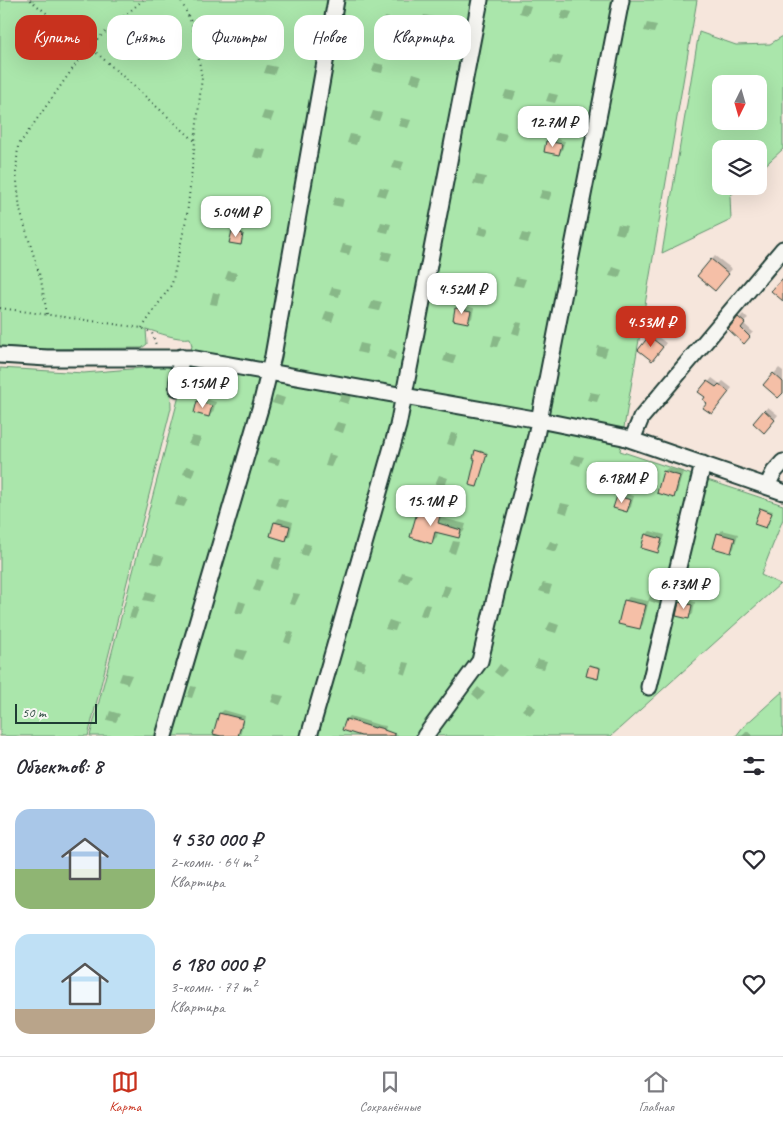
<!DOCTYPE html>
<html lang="ru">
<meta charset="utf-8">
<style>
:root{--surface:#fff;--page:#f2f2f3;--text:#2b2b33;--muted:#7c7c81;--line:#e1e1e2;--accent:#c8321e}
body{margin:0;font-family:Caveat,sans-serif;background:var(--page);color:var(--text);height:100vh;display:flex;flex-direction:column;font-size:19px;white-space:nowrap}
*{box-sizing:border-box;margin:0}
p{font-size:16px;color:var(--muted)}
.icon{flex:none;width:28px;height:28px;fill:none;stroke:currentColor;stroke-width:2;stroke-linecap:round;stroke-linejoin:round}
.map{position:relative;height:736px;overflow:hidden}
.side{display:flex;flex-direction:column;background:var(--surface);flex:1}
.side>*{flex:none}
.guide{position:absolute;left:15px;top:15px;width:500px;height:45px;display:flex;gap:10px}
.needle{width:32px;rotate:185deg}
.controls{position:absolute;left:712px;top:75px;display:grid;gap:10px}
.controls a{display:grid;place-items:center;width:55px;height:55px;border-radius:10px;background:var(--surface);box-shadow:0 5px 20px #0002;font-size:25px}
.scale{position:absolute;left:15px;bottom:12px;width:82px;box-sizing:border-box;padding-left:5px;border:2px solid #1f3d34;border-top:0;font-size:14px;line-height:18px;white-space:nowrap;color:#1f3d34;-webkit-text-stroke:4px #f6f6f2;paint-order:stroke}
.price{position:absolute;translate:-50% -42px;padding:0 11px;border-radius:10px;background:#fff;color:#222;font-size:16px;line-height:32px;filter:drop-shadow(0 1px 2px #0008)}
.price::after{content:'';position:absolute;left:50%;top:30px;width:15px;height:11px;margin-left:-8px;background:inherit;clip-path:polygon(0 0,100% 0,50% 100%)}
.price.selected{background:var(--accent);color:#fff}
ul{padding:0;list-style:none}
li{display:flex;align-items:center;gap:15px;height:125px;padding:0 15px}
li span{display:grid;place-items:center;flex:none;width:140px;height:100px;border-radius:15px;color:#555}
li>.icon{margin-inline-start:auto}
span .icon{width:60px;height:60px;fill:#fffc;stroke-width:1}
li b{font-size:21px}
h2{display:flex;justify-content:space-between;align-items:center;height:60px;padding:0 15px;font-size:21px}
.pill{padding:0 18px;border-radius:15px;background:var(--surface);box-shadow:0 5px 20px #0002;font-size:18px;line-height:45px}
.pill.selected{background:var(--accent);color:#fff}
.tabs{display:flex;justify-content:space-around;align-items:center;height:70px;border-top:1px solid var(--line);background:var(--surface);font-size:14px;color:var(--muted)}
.tabs a{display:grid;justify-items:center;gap:2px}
.tabs .selected{color:var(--accent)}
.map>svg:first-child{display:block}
.green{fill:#aae6ab;stroke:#649270;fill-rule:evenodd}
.shadow{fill:#0003}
.building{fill:#f5bfa7;stroke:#1f3d34}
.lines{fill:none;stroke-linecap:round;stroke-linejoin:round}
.minor-casing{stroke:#1f3d34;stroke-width:19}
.path{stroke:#1f3d34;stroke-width:2;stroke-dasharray:1 4;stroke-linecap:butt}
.minor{stroke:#f6f6f2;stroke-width:15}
</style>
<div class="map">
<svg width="783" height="736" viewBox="0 0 783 736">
<rect width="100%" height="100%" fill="#f6e6dc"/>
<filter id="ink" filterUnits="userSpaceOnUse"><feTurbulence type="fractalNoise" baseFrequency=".02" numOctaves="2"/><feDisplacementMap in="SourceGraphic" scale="10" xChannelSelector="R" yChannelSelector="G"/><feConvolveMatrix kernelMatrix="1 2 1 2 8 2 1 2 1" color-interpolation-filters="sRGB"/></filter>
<g filter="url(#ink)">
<!-- green -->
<path class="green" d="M0,0H697L620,451L783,505V519L761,575L780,584L611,736H90L192,346L190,338C176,340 160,333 146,329L147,344L142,348L39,349L0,346Z
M699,32L736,45L770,44L783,36V149L759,171V149H721V186H741L730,196L731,220L662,253ZM721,84H759V121H721Z
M166,366L170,368L171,408L88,736H0V368L84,373Z
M783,691V736H736L743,727Z"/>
<!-- shadow -->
<path class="shadow" d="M522,4L531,6L528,15L519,13Z
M563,10L572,12L569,20L560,19Z
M424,15L434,17L431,25L421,23Z
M385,17L394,19L391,28L382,25Z
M647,23L657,25L654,33L644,31Z
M274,26L284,28L281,37L271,35Z
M553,55L563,57L560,65L550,63Z
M375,63L384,65L382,73L372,71Z
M267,65L277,67L274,75L264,73Z
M413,73L423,76L420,84L410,82Z
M506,90L516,92L513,100L503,98Z
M549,93L558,95L555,103L546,101Z
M264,111L274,113L271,121L261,119Z
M373,111L382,113L379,121L370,119Z
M401,118L411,120L408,128L398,126Z
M498,132L507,134L504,142L495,140Z
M350,134L359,136L356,145L347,143Z
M551,138L565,141L562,150L559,154L548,141Z
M256,148L266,150L263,159L253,157Z
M395,160L404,162L401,170L392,168Z
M476,175L486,177L483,186L473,184Z
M380,187L389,189L386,197L377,195Z
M542,190L552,192L549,200L539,198Z
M335,197L344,199L342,207L332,205Z
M381,222L391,224L388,233L378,231Z
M618,224L627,226L624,235L615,233Z
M480,226L489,228L486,236L477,234Z
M234,230L244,233L240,244L233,232Z
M522,233L531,235L528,243L519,241Z
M343,244L352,246L349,255L340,253Z
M383,251L392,253L389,262L380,260Z
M715,256L732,269L718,286L698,276Z
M613,267L622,270L619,278L609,276Z
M228,271L237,273L234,281L225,279Z
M516,277L526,279L523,287L513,285Z
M332,287L341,289L339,297L329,295Z
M213,292L220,294L217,305L210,304Z
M373,300L382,302L379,311L369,309Z
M460,305L474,308L472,318L468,322L457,308Z
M326,311L335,313L332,322L323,320Z
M743,314L748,319L743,323L753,332L744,342L739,318Z
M516,322L522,323L519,335L512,333Z
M653,333L666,343L656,356L650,337Z
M494,335L501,336L497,347L491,346Z
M360,343L369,345L366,354L357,352Z
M598,346L608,348L605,357L596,355Z
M390,349L397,352L394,360L386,357Z
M446,353L456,355L453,364L443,361Z
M779,368L783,371V391L764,385Z
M210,371L223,373L222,380L220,382L209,372Z
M712,378L720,384L723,381L732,388L715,409L709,403L707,397L700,392Z
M590,392L600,394L597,402L587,400Z
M342,393L351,396L348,404L338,401Z
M276,395L285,398L282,406L272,403Z
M202,398L216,402L213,412L209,416L198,402Z
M768,407L778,415L768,427L764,411Z
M337,422L346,424L343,433L333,430Z
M451,433L458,434L454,446L447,444Z
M192,436L201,438L198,446L188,444Z
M478,450L487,452L476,486L477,451Z
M329,454L336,456L331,467L325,466Z
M574,455L584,457L580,466L571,463Z
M270,457L280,459L279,463L278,465L268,462Z
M186,466L195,468L192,477L183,474Z
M668,468L683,472L677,493L674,496L664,471Z
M439,475L448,478L445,486L435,484Z
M622,492L634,496L631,507L627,511L618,496Z
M178,496L188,499L184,507L175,505Z
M278,497L288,500L285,508L275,505Z
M561,503L570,505L567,514L558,511Z
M425,504L445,510L442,518L466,524L464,531L458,537L438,531L437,537L431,542L419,510Z
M762,508L773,511L766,527L761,509Z
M279,518L293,522L290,536L286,540L271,536L275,522Z
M722,530L738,534L734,548L730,552L719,534Z
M650,531L665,535L661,548L657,551L646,535Z
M453,541L459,542L455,554L449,552Z
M550,541L559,544L556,552L546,549Z
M304,543L311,545L307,556L300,554Z
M154,554L164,557L161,565L151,563Z
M275,557L282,558L278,570L271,568Z
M402,572L412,575L408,583L399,581Z
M257,579L263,581L259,592L253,590Z
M543,583L552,585L549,594L539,591Z
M444,585L451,587L447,598L440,596Z
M147,591L156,594L153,602L143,600Z
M652,592L662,595L660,602L659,604L649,601L643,624L640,628L625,601L629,597L648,601Z
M293,593L300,594L295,605L289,604Z
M684,599L695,602L693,614L689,617L680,603Z
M239,601L246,603L242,614L235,613Z
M424,604L430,605L426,617L420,615Z
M133,606L139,608L135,619L129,618Z
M389,620L398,623L395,631L385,629Z
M550,622L559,625L556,633L546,630Z
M288,631L294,633L290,644L284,642Z
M237,649L247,651L243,660L234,657Z
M357,659L366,662L363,670L354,668Z
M538,659L547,661L544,669L534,667Z
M404,662L410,663L406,675L400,673Z
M500,664L507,670L501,677L494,672Z
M591,665L601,667L598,677L590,666Z
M122,673L132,675L128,684L119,681Z
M191,686L196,687L192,698L187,697Z
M478,687L485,693L479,700L472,694Z
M274,694L284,696L280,705L271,702Z
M528,703L536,708L530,715L522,710Z
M224,710L245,716L240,736H214L220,713Z
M110,711L120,714L116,722L107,720Z
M350,716L379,725L386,726L384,736H371L347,719Z
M747,731L753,736H742Z"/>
<!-- building -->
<path class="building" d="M546,141L562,144L559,155L544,152Z
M232,231L243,234L241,245L229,243Z
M711,259L729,274L715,291L697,276Z
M783,278V301L771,291Z
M455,308L471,311L468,323L453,320Z
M738,317L745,323L741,328L750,337L744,344L728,329Z
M649,336L663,347L652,361L638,350Z
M207,372L222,374L220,383L206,381Z
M773,373L783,382V393L778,398L763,385Z
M707,381L716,387L719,384L729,392L712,414L703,408L707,403L703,400L705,397L698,392Z
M197,401L212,406L209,417L194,413Z
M764,410L775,420L764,433L753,423Z
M475,450L487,454L477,487L469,485L475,459H473Z
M663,471L680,476L674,498L657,493Z
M617,496L631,500L627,512L613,508Z
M760,508L772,513L766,528L754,524Z
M418,509L440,516L438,523L461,530L459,538L435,532L432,544L410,537Z
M274,522L290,526L286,541L270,536Z
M717,533L735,538L731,553L713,548Z
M645,534L662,539L658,553L641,548Z
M624,600L646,605L640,629L618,624Z
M679,602L692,605L689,619L676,616Z
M589,665L600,668L598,679L586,676Z
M219,713L243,719L238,736H221L213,734Z
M346,719L375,728L376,727L384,729V730L395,734V736H361L342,730Z"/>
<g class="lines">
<defs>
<path id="minor" d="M0,355L47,358H190L534,419L623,437L783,492
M177,388L181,357
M632,440L641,418L783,249
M767,486L774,472L783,462
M649,687L703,464
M164,736L261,405L273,356L336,0
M309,736L398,426L480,0
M425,736L480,661L507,548L536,436L621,0"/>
</defs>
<!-- minor casing -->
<use href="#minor" class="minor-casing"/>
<!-- path -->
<path class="path" d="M30,0L99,55L195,141
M0,308L142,328L152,333L156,345
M47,314L41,280L20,210L16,172L18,146L88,47L143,0
M142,328L172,284L187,215L202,77L192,24L181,1L178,0"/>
<!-- minor -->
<use href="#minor" class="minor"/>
</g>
</g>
</svg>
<div class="controls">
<a><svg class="needle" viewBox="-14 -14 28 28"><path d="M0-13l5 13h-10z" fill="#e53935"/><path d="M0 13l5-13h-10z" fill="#7c7c81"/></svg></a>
<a><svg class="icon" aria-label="layers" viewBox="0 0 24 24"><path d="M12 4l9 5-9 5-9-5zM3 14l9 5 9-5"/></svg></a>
</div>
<div class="scale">50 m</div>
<b class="price" style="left:553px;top:148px">12.7M ₽</b>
<b class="price" style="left:236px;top:238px">5.04M ₽</b>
<b class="price" style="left:462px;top:315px">4.52M ₽</b>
<b class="price selected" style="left:651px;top:348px">4.53M ₽</b>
<b class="price" style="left:203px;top:409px">5.15M ₽</b>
<b class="price" style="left:622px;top:504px">6.18M ₽</b>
<b class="price" style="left:431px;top:527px">15.1M ₽</b>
<b class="price" style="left:684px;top:610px">6.73M ₽</b>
<div class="guide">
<a class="pill selected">Купить</a>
<a class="pill">Снять</a>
<a class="pill">Фильтры</a>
<a class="pill">Новое</a>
<a class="pill">Квартира</a>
</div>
</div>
<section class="side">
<h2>Объектов: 8<svg class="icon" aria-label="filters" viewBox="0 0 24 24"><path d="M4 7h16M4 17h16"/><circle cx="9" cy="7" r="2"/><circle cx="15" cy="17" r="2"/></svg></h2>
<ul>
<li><span style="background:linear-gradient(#a9c7e8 60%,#8fb573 0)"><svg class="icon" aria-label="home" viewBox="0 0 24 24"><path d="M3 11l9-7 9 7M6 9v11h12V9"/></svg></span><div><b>4 530 000 ₽</b><p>2-комн. · 64 m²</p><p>Квартира</p></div><svg class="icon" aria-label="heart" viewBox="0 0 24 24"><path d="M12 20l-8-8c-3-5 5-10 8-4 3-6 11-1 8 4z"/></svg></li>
<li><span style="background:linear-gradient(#bfe0f5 75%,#b9a48a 0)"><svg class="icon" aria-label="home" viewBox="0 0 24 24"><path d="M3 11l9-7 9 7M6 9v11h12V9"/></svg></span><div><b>6 180 000 ₽</b><p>3-комн. · 77 m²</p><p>Квартира</p></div><svg class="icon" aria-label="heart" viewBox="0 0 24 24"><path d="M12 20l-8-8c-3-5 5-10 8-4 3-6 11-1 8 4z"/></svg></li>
</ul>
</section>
<nav class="tabs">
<a class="selected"><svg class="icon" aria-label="map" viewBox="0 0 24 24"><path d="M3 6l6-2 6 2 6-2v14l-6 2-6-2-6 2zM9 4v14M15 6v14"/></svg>Карта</a>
<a><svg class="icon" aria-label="saved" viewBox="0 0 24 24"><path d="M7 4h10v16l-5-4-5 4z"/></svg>Сохранённые</a>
<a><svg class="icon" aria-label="home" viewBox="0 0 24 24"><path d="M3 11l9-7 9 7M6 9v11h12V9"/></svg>Главная</a>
</nav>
